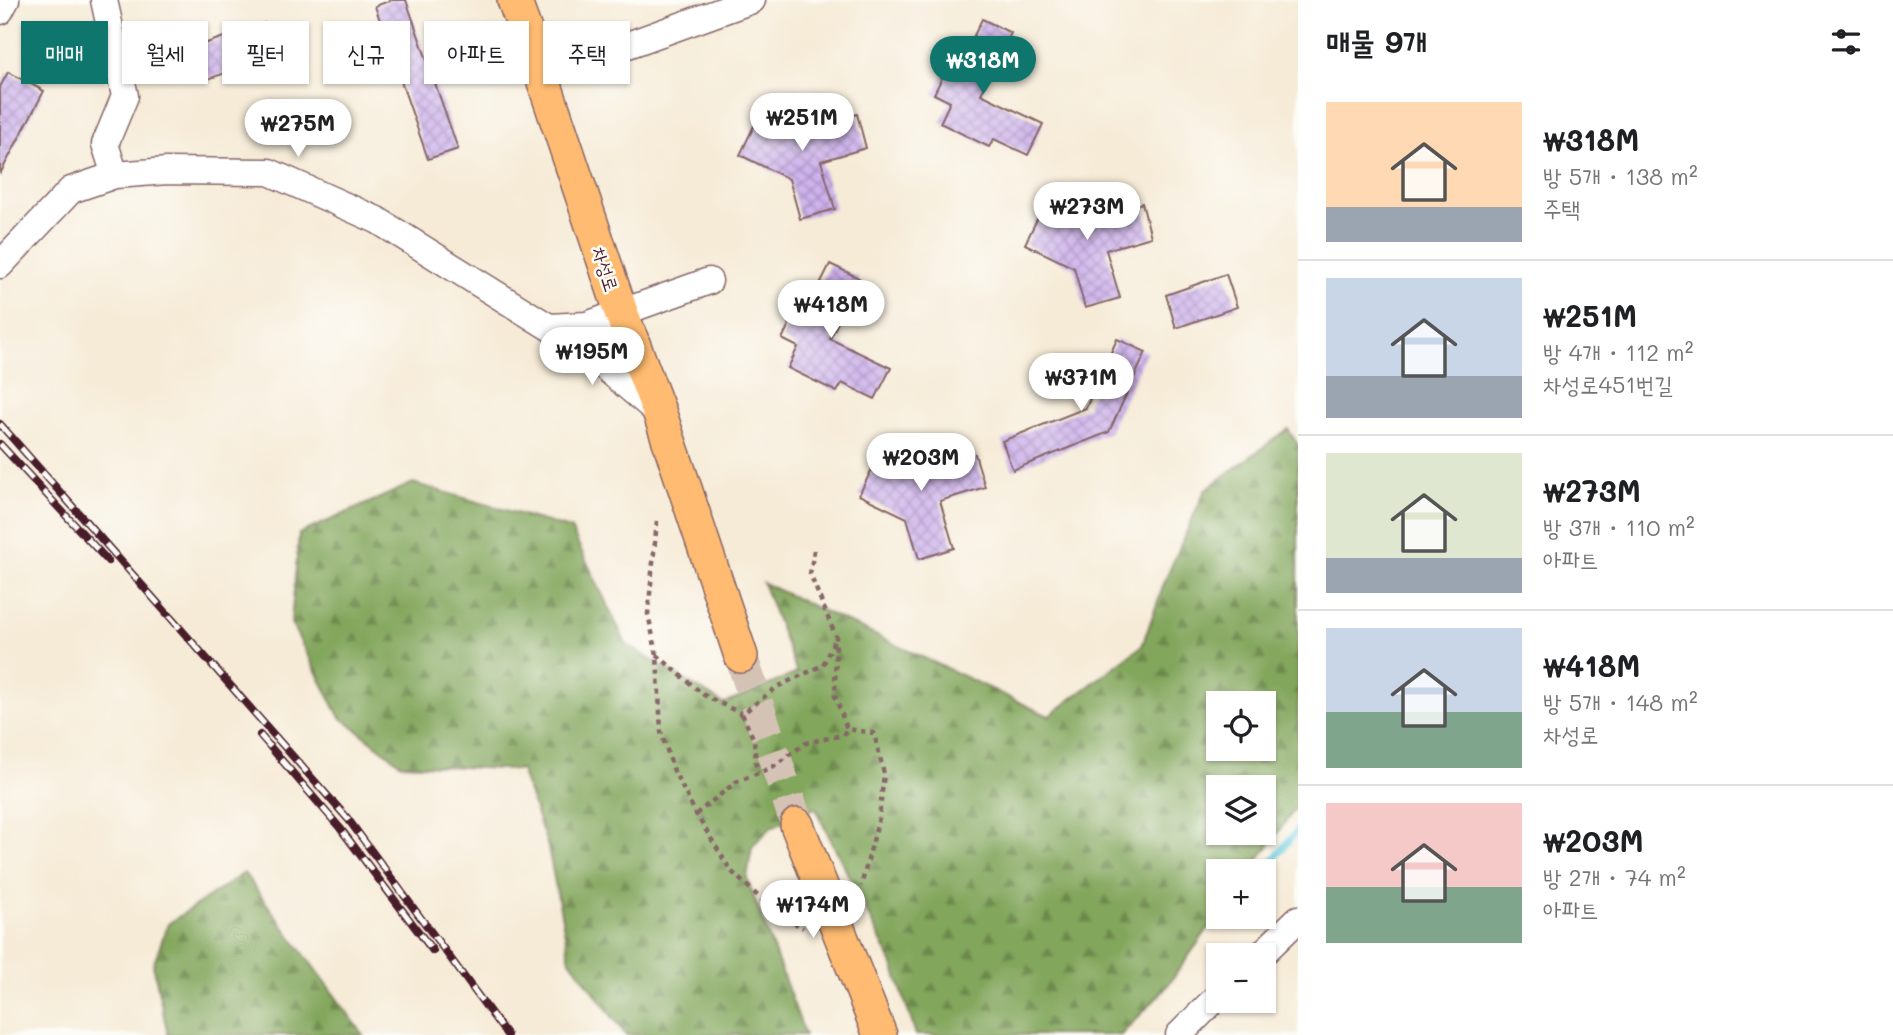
<!DOCTYPE html>
<html lang="ko">
<meta charset="utf-8">
<style>
:root{--surface:#fff;--page:#f6f6f6;--text:#202124;--muted:#757577;--line:#e0e0e0;--accent:#0f766e}
body{margin:0;font-family:Mali,"Poor Story",sans-serif;background:var(--page);color:var(--text);height:100vh;display:flex;flex-direction:column;font-size:26px;white-space:nowrap}
*{box-sizing:border-box;margin:0}
p{font-size:23px;color:var(--muted)}
.icon{flex:none;width:38px;height:38px;fill:none;stroke:currentColor;stroke-width:2;stroke-linecap:round;stroke-linejoin:round}
.map{position:relative;flex:1;overflow:hidden}
.sheet{display:flex;flex-direction:column;background:var(--surface);width:595px}
.sheet>*{flex:none}
.guide{position:absolute;left:21px;top:21px;width:665px;height:63px;display:flex;gap:14px}
.tools{position:absolute;left:1206px;top:691px;display:grid;gap:14px}
.tools a{display:grid;place-items:center;width:70px;height:70px;border-radius:0px;background:var(--surface);box-shadow:0 2px 5px #0004;font-size:35px}
.price{position:absolute;translate:-50% -60px;padding:0 16px;border-radius:24px;background:#fff;color:#222;font-size:23px;line-height:46px;filter:drop-shadow(0 2px 4px #0008)}
.price::after{content:'';position:absolute;left:50%;top:42px;width:21px;height:16px;margin-left:-10px;background:inherit;clip-path:polygon(0 0,100% 0,50% 100%)}
.price.active{background:var(--accent);color:#fff}
ul{padding:0;list-style:none}
li{display:flex;align-items:center;gap:21px;height:175px;padding:0 28px}
li+li{border-top:2px solid var(--line)}
li span{display:grid;place-items:center;flex:none;width:196px;height:140px;border-radius:0px;color:#555}
li>.icon{margin-inline-start:auto}
span .icon{width:84px;height:84px;fill:#fffc;stroke-width:1}
li b{font-size:30px}
h2{display:flex;justify-content:space-between;align-items:center;height:84px;padding:0 28px;font-size:30px}
.chip{padding:0 24px;border-radius:0px;background:var(--surface);box-shadow:0 2px 5px #0004;font-size:24px;line-height:63px}
.chip.active{background:var(--accent);color:#fff}
main{display:flex;flex:1;min-height:0}
.map>svg:first-child{display:block}
.forest{fill:url(#forest-firs);stroke:#666243;stroke-width:2;fill-rule:evenodd}
.lines{fill:none;stroke-linecap:round;stroke-linejoin:round}
.stream{stroke:#60c7dc;stroke-width:7}
.building{fill:url(#building-cross-hatch)}
.major-tunnel{stroke:#d4c2b5;stroke-width:33;stroke-dasharray:33 17;stroke-linecap:butt}
.minor-casing{stroke:#866667;stroke-width:29}
.major-casing{stroke:#866667;stroke-width:36}
.path{stroke:#866667;stroke-width:4.5;stroke-dasharray:5 5;stroke-linecap:butt}
.minor{stroke:#fff;stroke-width:26}
.major{stroke:#febb71;stroke-width:33}
.rail-casing{stroke:#4a1f2b;stroke-width:8}
.rail{stroke:#fdfcf7;stroke-width:5;stroke-dasharray:16;stroke-linecap:butt}
.labels{text-anchor:middle;dominant-baseline:central;stroke-width:5;stroke-linejoin:round;paint-order:stroke}
.street-label{font-size:19px;fill:#4a1f2b;stroke:#fdfcf7}
</style>
<main>
<div class="map">
<svg width="1298" height="1035" viewBox="0 0 1298 1035">
<defs>
<pattern id="forest-firs" width="22" height="20" patternUnits="userSpaceOnUse" patternTransform="scale(1.75)"><rect width="22" height="20" fill="#82a65b"/><path d="M5 1l3.5 6h-7zM16 11l3.5 6h-7z" fill="#6c874b"/></pattern>
<pattern id="building-cross-hatch" width="8" height="8" patternUnits="userSpaceOnUse" patternTransform="scale(1.75)"><rect width="8" height="8" fill="#ceb3ed"/><path d="M0 0l8 8M0 8l8-8" fill="none" stroke="#a991c0"/></pattern>
</defs>
<rect width="100%" height="100%" fill="#fdfcf7"/>
<filter id="ink" filterUnits="userSpaceOnUse"><feTurbulence type="fractalNoise" baseFrequency=".0143" numOctaves="2"/><feDisplacementMap in="SourceGraphic" scale="14" xChannelSelector="R" yChannelSelector="G"/><feConvolveMatrix kernelMatrix="1 2 1 2 8 2 1 2 1" color-interpolation-filters="sRGB"/></filter>
<filter id="wash" filterUnits="userSpaceOnUse"><feTurbulence type="fractalNoise" baseFrequency=".00686" numOctaves="4" result="noise"/><feDisplacementMap in="SourceGraphic" scale="28" xChannelSelector="R" yChannelSelector="G"/><feGaussianBlur stdDeviation="1.57" result="paint"/><feColorMatrix in="noise" values="0 0 0 0 0 0 0 0 0 0 0 0 0 0 0 0 0 1.4 0 .05"/><feComposite in="paint" operator="in"/></filter>
<g filter="url(#wash)">
<rect width="100%" height="100%" fill="#f6ebd7"/>
<!-- forest -->
<path class="forest" d="M1288,429L1298,445V805L1250,871L1218,872V915L1165,989L1121,1035H916L893,965L815,808L771,827L752,847L747,878L805,1035H626L570,960L548,847L521,770L401,764L339,716L291,623L299,534L413,483L571,529L626,644L724,704L797,673L763,583L1049,716L1142,646L1166,578L1205,490ZM1218,704H1264V749H1218ZM1218,788H1264V833H1218Z
M244,873L358,1027L363,1035H168L153,965L168,924Z"/>
<g class="lines">
<!-- stream -->
<path class="stream" d="M1264,872L1298,829"/>
</g>
<g id="blocks">
<!-- building -->
<path class="building" d="M392,0H406L458,149L428,159L375,6Z
M982,19L1011,33L981,94L1043,124L1028,155L994,139L989,147L940,123L950,102L934,94L954,53L963,58Z
M265,23L276,56L202,81L192,48Z
M8,72L44,91L0,174V87Z
M766,101L817,126L857,114L866,148L821,161L835,209L800,219L789,179L740,155Z
M1051,190L1102,214L1142,203L1151,237L1106,250L1120,298L1085,308L1074,268L1025,244Z
M830,264L859,278L830,339L891,368L875,399L842,383L837,392L788,368L798,347L782,339L802,298L811,302Z
M1226,274L1237,307L1176,328L1166,295Z
M1117,339L1146,352L1109,432L1013,470L1002,441L1086,408Z
M886,441L936,465L975,454L985,487L940,501L954,548L919,559L907,518L859,495Z"/>
</g>
</g>
<g filter="url(#ink)">
<use href="#blocks" fill-opacity="0" stroke="#866667" stroke-width="2"/>
<g class="lines">
<!-- major-tunnel -->
<path class="major-tunnel" d="M741,656L797,825"/>
<defs>
<path id="minor" d="M104,0L125,96L105,144L115,175
M0,11L6,0
M542,76L752,0
M0,265L71,190L115,175L167,171L269,172L377,220L549,327L587,325L709,281
M549,327L587,352L660,414
M1260,956L1298,919
M1179,1035L1218,996"/>
<path id="major" d="M514,0L542,76L621,312L660,414L741,656
M797,825L880,1035"/>
</defs>
<!-- minor casing -->
<use href="#minor" class="minor-casing"/>
<!-- major casing -->
<use href="#major" class="major-casing"/>
<!-- path -->
<path class="path" d="M657,521L648,614L657,655L661,732L674,771L696,814L731,871L774,911L803,928
M814,550L810,574L836,637L835,696L847,729L874,733L884,774L879,818L861,886
M657,655L704,695L742,714L777,687L823,665L834,641
M742,714L754,740L757,773
M696,814L736,782L771,768L806,743L843,735L847,729"/>
<!-- minor -->
<use href="#minor" class="minor"/>
<!-- major -->
<use href="#major" class="major"/>
<defs>
<path id="rail" d="M0,424L348,819L507,1035
M0,444L108,561
M260,735L340,828L433,951"/>
</defs>
<!-- rail casing -->
<use href="#rail" class="rail-casing"/>
<!-- rail -->
<use href="#rail" class="rail"/>
</g>
</g>
<g class="labels">
<!-- street labels -->
<g class="street-label">
<text transform="translate(606 269) rotate(72)">차성로</text>
</g>
</g>
</svg>
<div class="tools">
<a><svg class="icon" aria-label="locate" viewBox="0 0 24 24"><circle cx="12" cy="12" r="6"/><path d="M12 2v4M12 18v4M2 12h4M18 12h4"/></svg></a>
<a><svg class="icon" aria-label="layers" viewBox="0 0 24 24"><path d="M12 4l9 5-9 5-9-5zM3 14l9 5 9-5"/></svg></a>
<a>+</a>
<a>−</a>
</div>
<b class="price active" style="left:983px;top:96px">₩318M</b>
<b class="price" style="left:802px;top:153px">₩251M</b>
<b class="price" style="left:298px;top:159px">₩275M</b>
<b class="price" style="left:1087px;top:242px">₩273M</b>
<b class="price" style="left:831px;top:340px">₩418M</b>
<b class="price" style="left:592px;top:387px">₩195M</b>
<b class="price" style="left:1081px;top:413px">₩371M</b>
<b class="price" style="left:921px;top:493px">₩203M</b>
<b class="price" style="left:813px;top:940px">₩174M</b>
<div class="guide">
<a class="chip active">매매</a>
<a class="chip">월세</a>
<a class="chip">필터</a>
<a class="chip">신규</a>
<a class="chip">아파트</a>
<a class="chip">주택</a>
</div>
</div>
<section class="sheet">
<h2>매물 9개<svg class="icon" aria-label="filters" viewBox="0 0 24 24"><path d="M4 7h16M4 17h16"/><circle cx="9" cy="7" r="2"/><circle cx="15" cy="17" r="2"/></svg></h2>
<ul>
<li><span style="background:linear-gradient(#ffd9b3 75%,#9aa5b1 0)"><svg class="icon" aria-label="home" viewBox="0 0 24 24"><path d="M3 11l9-7 9 7M6 9v11h12V9"/></svg></span><div><b>₩318M</b><p>방 5개 · 138 m²</p><p>주택</p></div></li>
<li><span style="background:linear-gradient(#c9d6e8 70%,#9aa5b1 0)"><svg class="icon" aria-label="home" viewBox="0 0 24 24"><path d="M3 11l9-7 9 7M6 9v11h12V9"/></svg></span><div><b>₩251M</b><p>방 4개 · 112 m²</p><p>차성로451번길</p></div></li>
<li><span style="background:linear-gradient(#dfe7d0 75%,#9aa5b1 0)"><svg class="icon" aria-label="home" viewBox="0 0 24 24"><path d="M3 11l9-7 9 7M6 9v11h12V9"/></svg></span><div><b>₩273M</b><p>방 3개 · 110 m²</p><p>아파트</p></div></li>
<li><span style="background:linear-gradient(#c9d6e8 60%,#7fa58c 0)"><svg class="icon" aria-label="home" viewBox="0 0 24 24"><path d="M3 11l9-7 9 7M6 9v11h12V9"/></svg></span><div><b>₩418M</b><p>방 5개 · 148 m²</p><p>차성로</p></div></li>
<li><span style="background:linear-gradient(#f6c9c9 60%,#7fa58c 0)"><svg class="icon" aria-label="home" viewBox="0 0 24 24"><path d="M3 11l9-7 9 7M6 9v11h12V9"/></svg></span><div><b>₩203M</b><p>방 2개 · 74 m²</p><p>아파트</p></div></li>
</ul>
</section>
</main>
